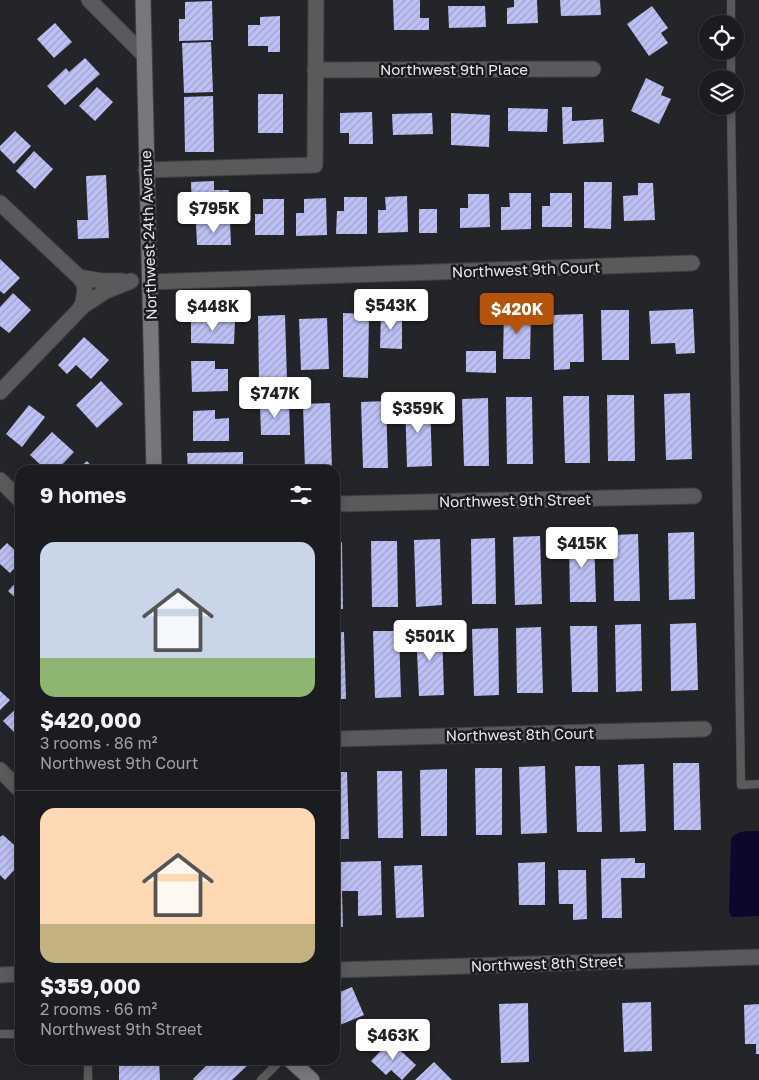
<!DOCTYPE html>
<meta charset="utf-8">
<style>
:root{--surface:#1b1c1f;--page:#242528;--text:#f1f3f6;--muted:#a0a1a4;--line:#393a3d;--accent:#b45309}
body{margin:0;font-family:"Golos Text",sans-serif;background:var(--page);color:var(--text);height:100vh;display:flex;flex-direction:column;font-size:19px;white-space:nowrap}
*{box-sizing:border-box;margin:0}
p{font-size:16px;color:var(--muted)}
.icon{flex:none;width:28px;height:28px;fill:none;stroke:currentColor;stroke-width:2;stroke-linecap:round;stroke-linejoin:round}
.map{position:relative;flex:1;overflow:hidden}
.panel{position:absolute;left:15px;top:465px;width:325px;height:600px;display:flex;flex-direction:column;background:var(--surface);border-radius:15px;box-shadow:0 2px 12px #0003,0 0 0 1px var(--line)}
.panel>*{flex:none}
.controls{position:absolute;left:699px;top:15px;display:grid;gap:10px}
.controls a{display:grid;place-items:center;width:45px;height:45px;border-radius:50%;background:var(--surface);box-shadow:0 2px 12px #0003,0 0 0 1px var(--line);font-size:25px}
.price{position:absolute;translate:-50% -42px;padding:0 11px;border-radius:5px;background:#fff;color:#222;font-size:16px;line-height:32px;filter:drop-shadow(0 1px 2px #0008)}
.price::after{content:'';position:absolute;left:50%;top:30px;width:15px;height:11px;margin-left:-8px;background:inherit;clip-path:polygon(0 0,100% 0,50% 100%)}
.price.active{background:var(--accent);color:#fff}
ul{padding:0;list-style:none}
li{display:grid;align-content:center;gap:10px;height:265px;padding:0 25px}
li+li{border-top:1px solid var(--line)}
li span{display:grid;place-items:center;height:155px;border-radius:15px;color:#555}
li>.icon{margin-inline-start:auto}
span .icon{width:90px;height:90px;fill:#fffc;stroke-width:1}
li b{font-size:21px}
h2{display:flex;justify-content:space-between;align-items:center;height:60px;padding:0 25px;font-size:21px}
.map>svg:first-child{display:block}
.water{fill:#0c072d}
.building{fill:url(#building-hatch)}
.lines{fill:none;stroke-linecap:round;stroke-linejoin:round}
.lane-casing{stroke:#3f4044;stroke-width:9}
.street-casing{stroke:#3f4044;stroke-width:17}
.secondary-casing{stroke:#3f4044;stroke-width:17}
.lane{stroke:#5a5a5c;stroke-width:8}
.street{stroke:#5a5a5c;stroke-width:15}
.secondary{stroke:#77787b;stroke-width:15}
.labels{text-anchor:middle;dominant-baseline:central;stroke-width:5;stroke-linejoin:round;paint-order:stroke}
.street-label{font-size:15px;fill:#e6e7e9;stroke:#1b1b1f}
</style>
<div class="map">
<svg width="759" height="1080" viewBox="0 0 759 1080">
<defs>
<pattern id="building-hatch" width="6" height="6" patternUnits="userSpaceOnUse" patternTransform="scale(1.25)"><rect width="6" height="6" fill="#bcc0f4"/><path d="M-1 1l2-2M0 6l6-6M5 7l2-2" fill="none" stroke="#9ea1c8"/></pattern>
</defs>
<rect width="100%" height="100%" fill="#242529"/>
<!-- water -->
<path class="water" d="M759,831V916L732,917L729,912L731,839C736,830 749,831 759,831Z"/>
<!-- building -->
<path class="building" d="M393,0H420V18H429V30H394Z
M514,0H537L538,23L507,24V8L514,7Z
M560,0H600L601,15L561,16Z
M212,1L213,40L179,41V19H185V2Z
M448,6H485L486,27L449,28Z
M652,6L668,28L661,33L668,43L649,56L627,24Z
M280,16V52H268V46H248V25H260V17Z
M55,23L72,42L54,58L37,39Z
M211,42L213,92L184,93L182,43Z
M85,58L100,74L65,105L47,86L66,68L69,72Z
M646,78L664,87L661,95L671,99L659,124L631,111Z
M97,87L113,102L95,121L79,106Z
M258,94H283V133H258Z
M213,96L214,152H185L184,97Z
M562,107H572V121L603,119L604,142L563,144Z
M508,108L548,109L547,132L508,131Z
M372,112L373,144H349V133H340V113Z
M432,113L433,134L393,135L392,114Z
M451,113L490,115L489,147L451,145Z
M15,131L31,146L14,164L0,150V146Z
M34,151L53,169L35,189L16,171Z
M106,175L109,238L78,239L77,220H88L86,176Z
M214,181V190H229V211L192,212L191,182Z
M584,182H612L611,229L584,228Z
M638,183H653L655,220L624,221L623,196L638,195Z
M509,193H531V229L501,230V207H510Z
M550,193H572V227H542V206H550Z
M468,194H489L490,227L460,228V208H468Z
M407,196L408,232L378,233V210H386L385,197Z
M344,197H367V234H336L337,211H344Z
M326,198L327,235L296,236V213H304V199Z
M263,199H284V235H255V214H263Z
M419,209H437V233H419Z
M230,222L231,245H197L196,223Z
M0,259L20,278L4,294L0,291Z
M13,293L31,310L9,333L0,326V307Z
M693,309L695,353L676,354L675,343L651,344L649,311Z
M601,310H629V360H602Z
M504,311H531L530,359H503Z
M343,313L369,314L368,378L343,377Z
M381,314H402V349L380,348Z
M583,314L584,362H570V369L554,370L553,315Z
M285,315L287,380H259L258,316Z
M327,318L329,369L301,370L299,319Z
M191,320L235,321L234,344L191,343Z
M84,337L109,360L91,379L76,365L67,374L58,365Z
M466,351H496V373L466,372Z
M191,361H215V369H228V391L192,392Z
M101,381L123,404L97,428L76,405Z
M690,393L692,459L666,460L664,394Z
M607,395H634L635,461H608Z
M563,396H589L590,463H565Z
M506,397H532L533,464H507Z
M488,398L489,466H464L462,399Z
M430,400L432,466L407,467L405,401Z
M386,401L388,468H363L361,402Z
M289,402L290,435H261L260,403Z
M330,403L332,469L305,470L303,404Z
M29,405L45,417L22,447L6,434Z
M215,410V419L229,418V441H193V411Z
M52,432L74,452L57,470H46L30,455Z
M243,452V468H240L241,470H188L187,453Z
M87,461L95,470H76Z
M694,532L695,599L669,600L668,533Z
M638,534L640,601H614L613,535Z
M594,535L596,602H570L569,536Z
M540,536L542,604L515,605L513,537Z
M495,538L496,604H472L471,539Z
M440,539L442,605L416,607L414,540Z
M371,541H397L398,607H372Z
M335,542H342L343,609H335Z
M7,543L20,555V562L10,573L0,564V550Z
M20,578V602L8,591Z
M696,623L698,690L671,691L670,624Z
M641,624L642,691L616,692L615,625Z
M570,626H597L598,692H572Z
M541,627L543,693H517L516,628Z
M498,628L499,695L474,696L472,629Z
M442,629L444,695L419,696L416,630Z
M373,631H399L401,697L375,698Z
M335,632H344L346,699H335Z
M0,691L10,700L0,710Z
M20,705V736L19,737L3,721Z
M673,763H699L701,830H674Z
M644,764L646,831L620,832L618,765Z
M545,766L547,833L521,834L519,767Z
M575,766H600L602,832H577Z
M475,768H502V835H476Z
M447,769V836H421L420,770Z
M377,771H402L403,838H378Z
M335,772H347L349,839H335Z
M3,835L20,850V864L5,880L0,875V837Z
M635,858V863H645V878H621L622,918H602L601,859Z
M381,861L382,915L358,916V891H342L343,927H335V869H339V862Z
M545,862V905H519L518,863Z
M422,865L424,917L396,918L394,866Z
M558,870H586L587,919L573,920V904H559Z
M16,891H20V933H17Z
M352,987L364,1015L335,1027V994Z
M651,1002L652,1051L624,1052L622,1003Z
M528,1003L529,1062L501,1063L499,1004Z
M759,1004V1054H756V1044H745L744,1005Z
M390,1041L416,1065L402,1080L391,1070L386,1075L371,1061Z
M119,1060H159L160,1080H119Z
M212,1060H244L248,1065L232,1080H194L193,1079Z
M434,1062L452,1080H415Z"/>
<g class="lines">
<defs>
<path id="lane" d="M731,24V0
M731,79V51
M731,106L741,785L759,784
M0,1034H20
M88,1060V1080
M261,1080L281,1060"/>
<path id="street" d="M89,0L144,55
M315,70L593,69
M146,170L315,165L316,0
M0,203L79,277C88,286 84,296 82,307L0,392
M79,277L102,281H122
M150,282L692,263
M80,308L106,291L131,281
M0,480L20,500
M335,504L694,496
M335,739L704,729
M0,770L20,790
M335,970L759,957
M0,975L20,974"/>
<path id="secondary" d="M143,0L154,470
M290,1060L312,1080"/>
</defs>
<!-- lane casing -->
<use href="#lane" class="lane-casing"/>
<!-- street casing -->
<use href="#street" class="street-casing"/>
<!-- secondary casing -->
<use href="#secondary" class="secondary-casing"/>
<!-- lane -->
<use href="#lane" class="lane"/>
<!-- street -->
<use href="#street" class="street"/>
<!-- secondary -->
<use href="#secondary" class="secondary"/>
</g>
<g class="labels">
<!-- street labels -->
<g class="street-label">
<text x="454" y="69">Northwest 9th Place</text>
<text transform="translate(148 235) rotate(-92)">Northwest 24th Avenue</text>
<text transform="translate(526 269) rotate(-2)">Northwest 9th Court</text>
<text transform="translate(515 500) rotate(-1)">Northwest 9th Street</text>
<text transform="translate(520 734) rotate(-1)">Northwest 8th Court</text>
<text transform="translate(547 963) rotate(-2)">Northwest 8th Street</text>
</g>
</g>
</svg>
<div class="controls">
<a><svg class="icon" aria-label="locate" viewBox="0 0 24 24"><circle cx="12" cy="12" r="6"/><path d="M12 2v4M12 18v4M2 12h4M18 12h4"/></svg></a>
<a><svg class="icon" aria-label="layers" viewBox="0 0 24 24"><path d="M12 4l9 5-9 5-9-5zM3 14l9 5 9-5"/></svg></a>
</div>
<b class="price" style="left:214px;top:234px">$795K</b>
<b class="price" style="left:391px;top:331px">$543K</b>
<b class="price" style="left:213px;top:332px">$448K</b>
<b class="price active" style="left:517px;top:335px">$420K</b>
<b class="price" style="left:275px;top:419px">$747K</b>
<b class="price" style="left:418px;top:434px">$359K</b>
<b class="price" style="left:582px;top:569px">$415K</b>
<b class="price" style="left:430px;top:662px">$501K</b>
<b class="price" style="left:393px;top:1061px">$463K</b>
<section class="panel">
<h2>9 homes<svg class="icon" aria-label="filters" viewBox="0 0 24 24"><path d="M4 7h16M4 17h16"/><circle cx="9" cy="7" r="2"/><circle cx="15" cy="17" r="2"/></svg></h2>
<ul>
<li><span style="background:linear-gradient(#c9d6e8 75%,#8fb573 0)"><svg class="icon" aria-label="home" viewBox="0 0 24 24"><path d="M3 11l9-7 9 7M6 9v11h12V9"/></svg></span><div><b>$420,000</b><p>3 rooms · 86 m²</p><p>Northwest 9th Court</p></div></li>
<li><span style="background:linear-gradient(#ffd9b3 75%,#c2b280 0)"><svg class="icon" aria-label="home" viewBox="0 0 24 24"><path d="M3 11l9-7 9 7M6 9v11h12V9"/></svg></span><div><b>$359,000</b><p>2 rooms · 66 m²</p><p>Northwest 9th Street</p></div></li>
</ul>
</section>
</div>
